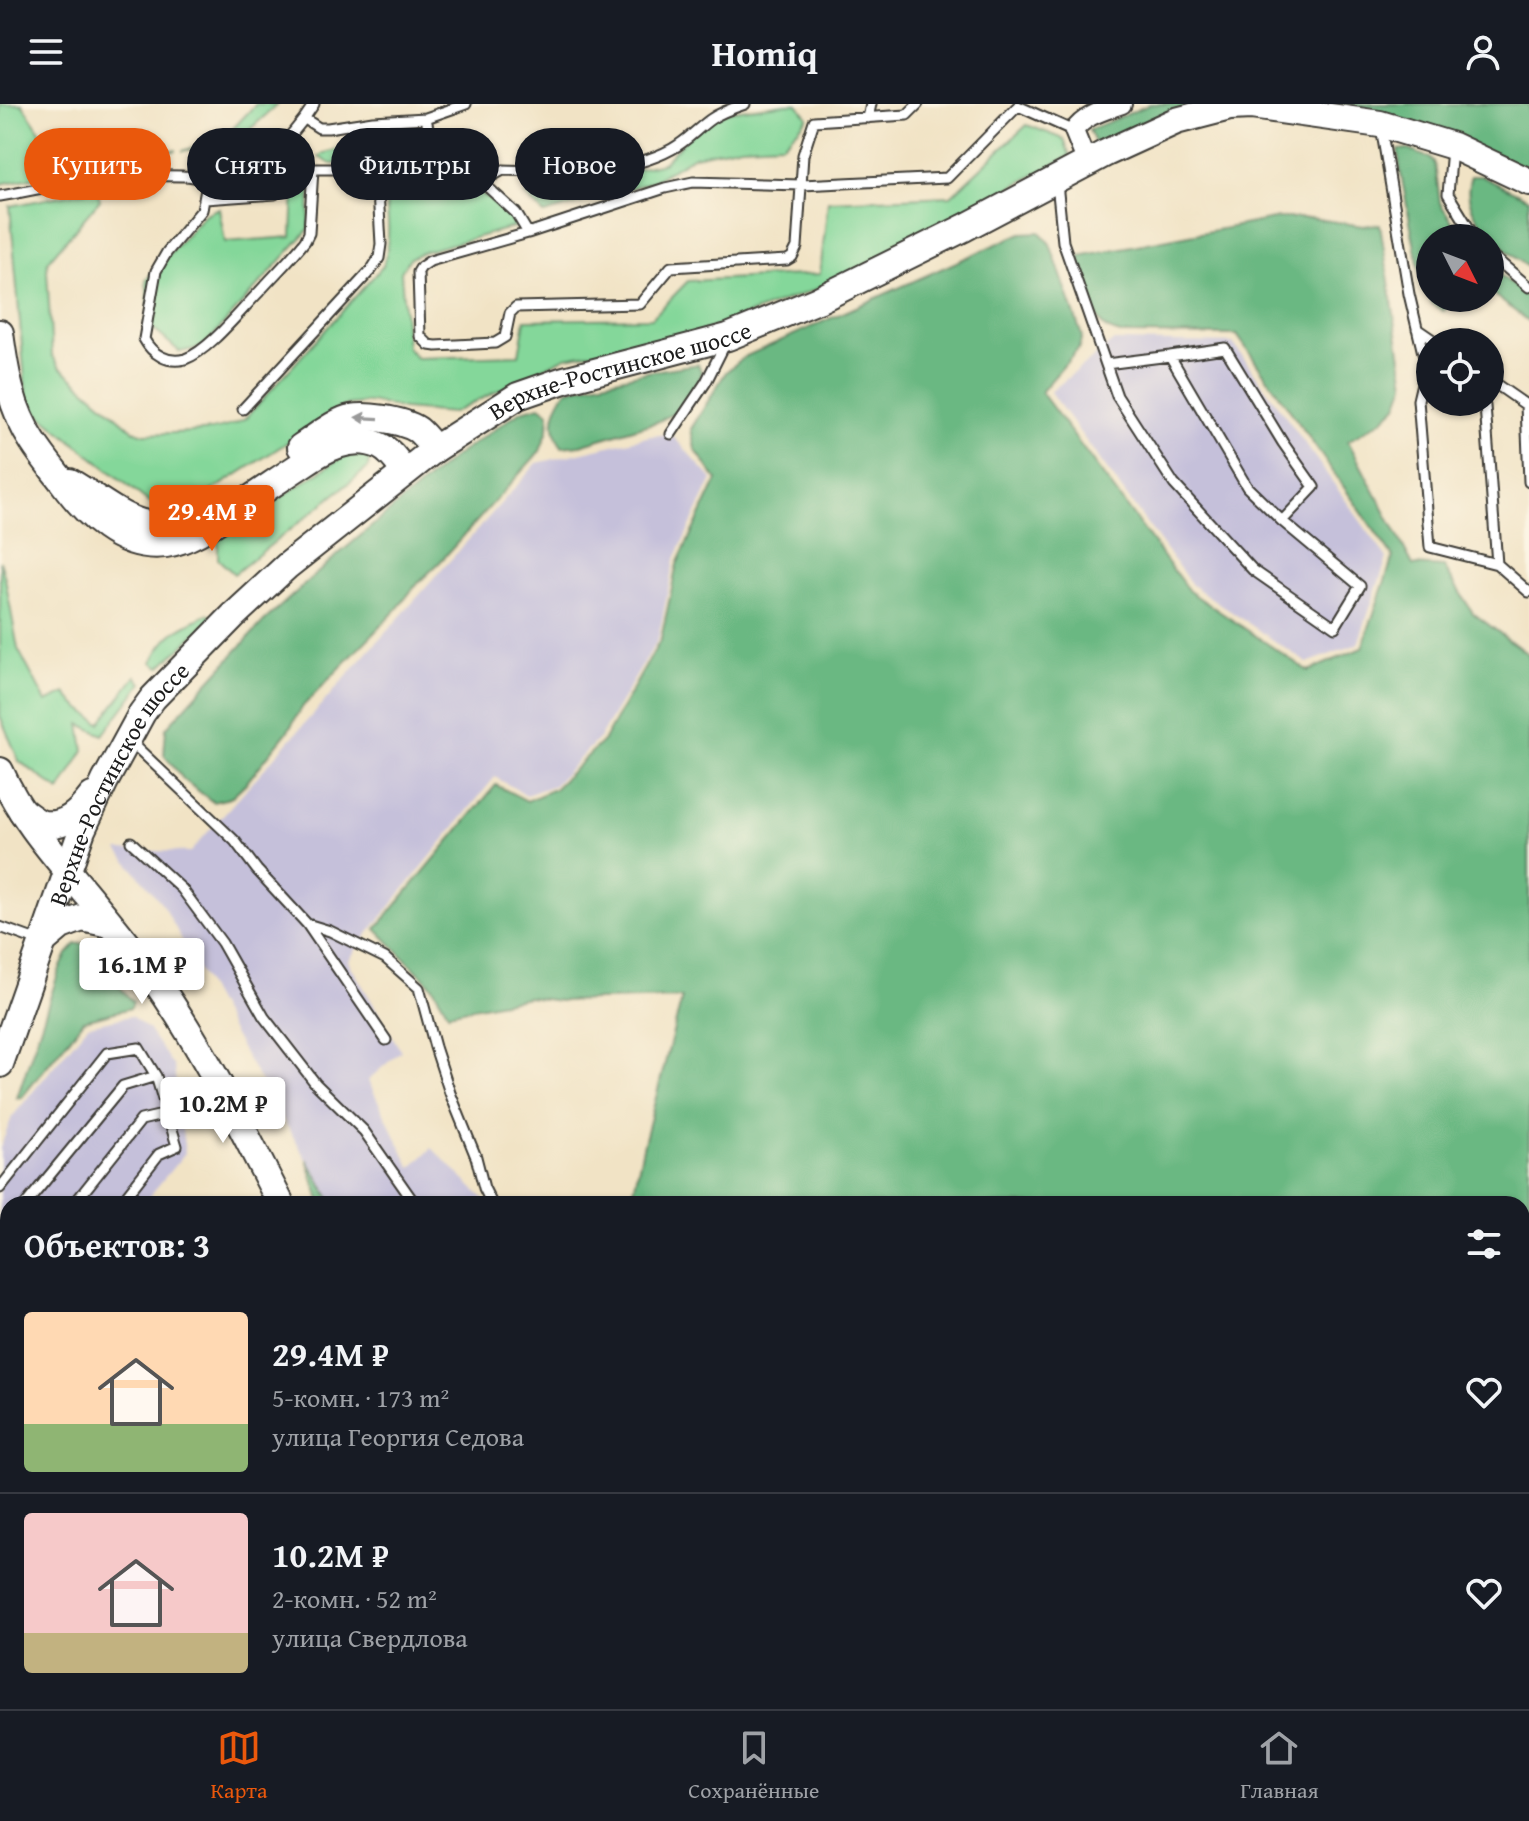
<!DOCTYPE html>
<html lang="ru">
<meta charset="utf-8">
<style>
:root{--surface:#171b24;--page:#20242c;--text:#f1f3f6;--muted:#9ea1a6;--line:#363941;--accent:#ea580c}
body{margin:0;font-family:"Gentium Book Plus",serif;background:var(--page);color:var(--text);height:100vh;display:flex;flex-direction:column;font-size:30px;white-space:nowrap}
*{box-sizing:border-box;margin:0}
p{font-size:26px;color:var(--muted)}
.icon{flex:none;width:44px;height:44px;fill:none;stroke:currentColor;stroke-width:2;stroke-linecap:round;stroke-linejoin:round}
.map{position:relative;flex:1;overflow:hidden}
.side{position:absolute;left:0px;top:1092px;width:1530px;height:514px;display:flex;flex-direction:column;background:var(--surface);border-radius:24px 24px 0 0;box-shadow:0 2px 6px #0004}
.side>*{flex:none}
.banner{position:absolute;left:24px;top:24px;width:800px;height:72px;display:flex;gap:16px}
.needle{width:52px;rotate:132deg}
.buttons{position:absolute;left:1416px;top:120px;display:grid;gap:16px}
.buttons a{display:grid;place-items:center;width:88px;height:88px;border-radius:50%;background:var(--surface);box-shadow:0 2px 6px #0004;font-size:40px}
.price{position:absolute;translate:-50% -68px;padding:0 18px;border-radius:8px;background:#fff;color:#222;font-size:26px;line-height:52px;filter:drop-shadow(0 2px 4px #0008)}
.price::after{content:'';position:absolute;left:50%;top:48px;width:24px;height:18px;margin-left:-12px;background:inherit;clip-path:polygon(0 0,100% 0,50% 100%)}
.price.active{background:var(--accent);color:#fff}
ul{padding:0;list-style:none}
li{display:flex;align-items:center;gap:24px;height:200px;padding:0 24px}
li+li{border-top:2px solid var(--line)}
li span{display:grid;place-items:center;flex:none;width:224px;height:160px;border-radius:8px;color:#555}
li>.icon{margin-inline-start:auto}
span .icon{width:96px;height:96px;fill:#fffc;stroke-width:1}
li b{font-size:34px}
h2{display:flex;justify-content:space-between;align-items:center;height:96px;padding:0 24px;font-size:34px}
.pill{padding:0 28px;border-radius:36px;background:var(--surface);box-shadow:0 2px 6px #0004;font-size:28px;line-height:72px}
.pill.active{background:var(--accent);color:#fff}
header{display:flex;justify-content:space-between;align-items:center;height:104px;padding:0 24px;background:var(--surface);font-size:36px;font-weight:600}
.tab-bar{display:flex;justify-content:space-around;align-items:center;height:112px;border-top:2px solid var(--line);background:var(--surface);font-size:22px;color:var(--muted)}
.tab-bar a{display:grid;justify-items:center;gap:4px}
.tab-bar .active{color:var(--accent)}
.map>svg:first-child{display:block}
.industrial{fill:#c5c0da}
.green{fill:#84d79a;stroke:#507a5b;stroke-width:2}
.forest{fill:#6bb882;stroke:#446a4f;stroke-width:2}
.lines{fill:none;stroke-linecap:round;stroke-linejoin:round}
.lane-casing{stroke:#3c3a35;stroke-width:13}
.street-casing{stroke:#3c3a35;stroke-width:22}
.secondary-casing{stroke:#3c3a35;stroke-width:30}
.lane{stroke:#fff;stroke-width:9}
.street{stroke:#fff;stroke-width:18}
.secondary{stroke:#fff;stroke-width:26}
.oneway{fill:#999}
.labels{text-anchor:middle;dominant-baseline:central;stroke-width:6;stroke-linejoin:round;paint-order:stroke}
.street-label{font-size:24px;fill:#1c1c1c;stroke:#fcf5e5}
</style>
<header><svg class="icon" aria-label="menu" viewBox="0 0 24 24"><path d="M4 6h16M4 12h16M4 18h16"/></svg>Homiq<svg class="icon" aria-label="person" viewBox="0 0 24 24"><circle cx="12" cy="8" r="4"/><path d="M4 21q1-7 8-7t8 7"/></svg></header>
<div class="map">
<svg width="1529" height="1605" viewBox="0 0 1529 1605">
<rect width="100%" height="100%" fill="#fcf5e5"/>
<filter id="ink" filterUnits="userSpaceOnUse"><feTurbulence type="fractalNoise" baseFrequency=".0125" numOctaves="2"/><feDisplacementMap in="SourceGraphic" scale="16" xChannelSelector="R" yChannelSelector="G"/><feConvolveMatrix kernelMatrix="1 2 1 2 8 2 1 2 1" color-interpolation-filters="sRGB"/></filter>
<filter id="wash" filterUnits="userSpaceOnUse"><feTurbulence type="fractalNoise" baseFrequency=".006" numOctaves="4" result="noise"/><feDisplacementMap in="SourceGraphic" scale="32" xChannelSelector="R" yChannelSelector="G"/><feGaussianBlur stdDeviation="1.8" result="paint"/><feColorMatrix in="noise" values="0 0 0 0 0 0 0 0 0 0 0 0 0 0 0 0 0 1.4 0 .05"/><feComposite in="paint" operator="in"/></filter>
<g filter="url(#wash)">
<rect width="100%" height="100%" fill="#f1e3c5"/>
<!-- industrial -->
<path class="industrial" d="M1114,237L1233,239L1387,454L1358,540L1307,559L1192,481L1050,288Z
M671,330L712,375L674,457L658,535L600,633L554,681L526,691L495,673L367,831L348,857L401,947L368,976L411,1064L432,1044L489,1100H333L242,946L163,801L118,746L190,748L537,359L651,332Z
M131,912L148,925L174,963L185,1049L143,1100H8V1261L0,1271V1044L12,1013L88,921Z"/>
<!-- green -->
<path class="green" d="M0,0H22L56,51L177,46L0,80Z
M256,0H278L238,36L182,47L224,34Z
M787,0H797L808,13L799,24L783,40L741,42L694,52L653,77L544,110L525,91L663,59L710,10Z
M1027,21L1064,35L1070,52L825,182L695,230L566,253L453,309L403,305L373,298L346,301L199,395L155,403L27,301L10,102L97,85L100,96L48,157L47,167L52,251L59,262L133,326L144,330C175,328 218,331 245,315L383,162C394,130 385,93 380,59L331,60L319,53L322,50L348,42L375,39L430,48L521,121L423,148L410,154L401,168L407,243L416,254L519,251L525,216L652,214L688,177L820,170L828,97L951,92Z
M297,67L310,83L309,125L203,243L180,248L151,223L146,176L205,110L219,104L225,138L292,133L294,84L279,78Z
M370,351L368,364L234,470L218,455V434L344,352Z
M0,457L5,474L18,545L46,598L66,589L76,601L100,619L136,572L142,579L103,631L80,620L84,646L60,687L19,657L0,612Z
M208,510L214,513L160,563L152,558C167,528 180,524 208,510Z"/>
<!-- forest -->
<path class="forest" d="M1151,0H1202L1096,41L1089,26Z
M1311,0H1529V64Z
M1406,45L1430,54L1435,60L1440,99L1463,134H1430V194H1458L1455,199L1443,207L1433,200L1423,186L1400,65L1398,46Z
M1471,72H1481L1529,95V164C1502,144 1457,110 1471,72Z
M1279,114H1311L1363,122L1380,120L1405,280L1397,302L1381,317L1348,337L1413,461L1444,463L1473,509L1529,551V1605H985L977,1598H1522V1100H631L643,1043L682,894L560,897L528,893L448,909L433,883L376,825L496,681L527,697L554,685L604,636L661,535L677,460L717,376L695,345L691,325L726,268L744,253L1021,129L1040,128L1050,140L1082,232L1079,244L1041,288L1189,487L1308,567L1362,544L1393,453L1237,231L1121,230C1114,228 1108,227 1103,222C1091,208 1083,170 1079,152Z
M1490,163L1529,194V218L1490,188Z
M698,260L702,269L696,284L678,307L657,318L580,341L562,343C548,323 553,304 567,286L647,268Z
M540,302L549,309L548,326L540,347L440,458L415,482L397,505L303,602L288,627L247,678L230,694L213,698L184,676L164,651L166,624L264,517L334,454L453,354L521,307Z
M89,839C109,851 104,860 115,877C120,884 127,891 133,898L131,904L84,916L22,993L17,994L59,867L67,850L76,840Z
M307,1055L333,1100H321Z
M0,1374L8,1379V1598H484L479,1605H0Z
M741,1598H889L884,1605H735Z"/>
</g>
<g filter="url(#ink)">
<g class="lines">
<defs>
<path id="lane" d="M918,0L907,11L814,17L803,51L797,143L792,153L787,156L671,163L640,200L516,203L510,209L505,233L495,239L436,242L429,241L420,232L418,168L421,163L430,157L528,129L665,84L693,78L802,81L947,74L1018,2L1074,27
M426,14L428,24L436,36L516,109L528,129
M868,14L871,0
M305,15L319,24H328L373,17L426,14L466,0
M1381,23L1409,190L1426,262L1430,265
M1452,45L1448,90L1475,134
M208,75L202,106L167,148L156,167L144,235C152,250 168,260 185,255C209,247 241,206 259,188C274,171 291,155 305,137L309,129L313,65L297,60L279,45
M1057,79L1063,138L1117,292L1174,380L1253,466L1335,523L1360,482L1282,417L1247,383L1170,252L1106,260
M484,80L492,72L503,66C557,67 623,72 672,45C687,37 698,24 711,15C721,8 733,4 745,0
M0,92C37,86 78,75 116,73C138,72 161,71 183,72C192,72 200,75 208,75C253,76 292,35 314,0
M205,95L275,90
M1490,150L1529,183
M1417,225L1436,238
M1170,252L1225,244L1283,339L1314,383L1282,417
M1426,262L1418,296L1430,443L1497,460
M1490,276L1526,301L1529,378
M1479,298L1485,302L1497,460L1529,488
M243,305L372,165L379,154L381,140L378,87L373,72L360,65H313
M671,330L706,278L725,240
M129,636L235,737L257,766L307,820L386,936
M131,738L182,785L222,839L264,913L316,980L364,1027L415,1100
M307,820L330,827L385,854L419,884L435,943L450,989L476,1053L484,1084L492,1100
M0,823L39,837
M0,1084L107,949L139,944L156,972L177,1042L159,1050L120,1100
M26,1100L123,982L156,972
M74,1100L141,1016L167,1010
M0,1132L8,1122
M0,1194L8,1184
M0,1253L8,1243
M920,1598L926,1605"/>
<path id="street" d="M1087,59L1074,27C1084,11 1106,6 1122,0"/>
<g id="secondary">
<path d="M0,229C5,267 11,305 33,338C42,352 52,364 62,377C86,410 120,446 166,440C193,436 218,416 241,401C261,388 281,374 301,361C324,345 352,329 380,342C391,347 398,359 405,368"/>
<path d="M301,343C315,334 329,322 344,316C361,309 403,316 418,326C424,331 430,339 435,345"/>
<path d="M70,378C123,409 146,442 207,403"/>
<path d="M0,667C19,710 50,746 80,782C104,811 129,841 152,872C203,943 241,1022 281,1100"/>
<path d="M22,707C28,711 37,719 44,720C65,723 80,708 92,692"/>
<path d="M42,838L61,822L82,814L110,820"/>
<path id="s1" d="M0,960L82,726L105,677L142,609L153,594L233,512L287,462L435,345L518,292L564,276L728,233L818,196L964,124L1106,49L1176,17L1230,3L1251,2L1380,20L1453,42L1529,78"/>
<path d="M569,1598L573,1605"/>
</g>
</defs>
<!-- lane casing -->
<use href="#lane" class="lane-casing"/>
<!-- street casing -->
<use href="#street" class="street-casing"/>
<!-- secondary casing -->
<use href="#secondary" class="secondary-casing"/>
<!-- lane -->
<use href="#lane" class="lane"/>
<!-- street -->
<use href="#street" class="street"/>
<!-- secondary -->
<use href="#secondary" class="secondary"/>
</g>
<!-- one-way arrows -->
<defs><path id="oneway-solid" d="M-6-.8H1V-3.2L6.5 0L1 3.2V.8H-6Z" transform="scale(2)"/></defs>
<use class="oneway" href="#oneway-solid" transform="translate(367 314) rotate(-177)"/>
</g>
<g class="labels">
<!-- street labels -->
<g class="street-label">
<text stroke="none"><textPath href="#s1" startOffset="978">Верхне-Ростинское шоссе</textPath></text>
<text stroke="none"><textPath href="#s1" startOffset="306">Верхне-Ростинское шоссе</textPath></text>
</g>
</g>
</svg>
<div class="buttons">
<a><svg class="needle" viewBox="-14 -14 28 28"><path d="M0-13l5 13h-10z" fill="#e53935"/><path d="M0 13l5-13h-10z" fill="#9ea1a6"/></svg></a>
<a><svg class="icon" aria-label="locate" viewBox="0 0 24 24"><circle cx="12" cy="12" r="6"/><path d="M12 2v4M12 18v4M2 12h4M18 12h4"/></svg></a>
</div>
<b class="price active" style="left:212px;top:449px">29.4M ₽</b>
<b class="price" style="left:142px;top:902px">16.1M ₽</b>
<b class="price" style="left:223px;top:1041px">10.2M ₽</b>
<div class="banner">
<a class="pill active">Купить</a>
<a class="pill">Снять</a>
<a class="pill">Фильтры</a>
<a class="pill">Новое</a>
</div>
<section class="side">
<h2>Объектов: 3<svg class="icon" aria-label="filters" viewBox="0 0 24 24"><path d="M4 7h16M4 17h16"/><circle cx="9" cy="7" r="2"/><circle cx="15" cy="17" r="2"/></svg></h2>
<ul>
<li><span style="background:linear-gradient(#ffd9b3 70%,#8fb573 0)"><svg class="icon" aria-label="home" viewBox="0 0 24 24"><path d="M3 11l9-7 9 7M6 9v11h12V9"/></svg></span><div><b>29.4M ₽</b><p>5-комн. · 173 m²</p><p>улица Георгия Седова</p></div><svg class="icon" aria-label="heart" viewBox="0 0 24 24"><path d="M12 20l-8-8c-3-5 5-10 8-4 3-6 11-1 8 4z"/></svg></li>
<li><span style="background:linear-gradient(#f6c9c9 75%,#c2b280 0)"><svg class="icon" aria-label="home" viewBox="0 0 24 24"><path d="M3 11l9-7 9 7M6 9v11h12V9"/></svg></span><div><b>10.2M ₽</b><p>2-комн. · 52 m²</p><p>улица Свердлова</p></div><svg class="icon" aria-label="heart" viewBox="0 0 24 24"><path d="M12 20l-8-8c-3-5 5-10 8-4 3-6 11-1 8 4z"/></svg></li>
</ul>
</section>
</div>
<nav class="tab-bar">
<a class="active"><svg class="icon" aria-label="map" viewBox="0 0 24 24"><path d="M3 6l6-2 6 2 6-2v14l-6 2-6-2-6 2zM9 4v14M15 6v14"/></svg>Карта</a>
<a><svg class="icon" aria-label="saved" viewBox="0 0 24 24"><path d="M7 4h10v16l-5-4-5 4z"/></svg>Сохранённые</a>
<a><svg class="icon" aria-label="home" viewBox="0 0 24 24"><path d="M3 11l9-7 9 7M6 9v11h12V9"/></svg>Главная</a>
</nav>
